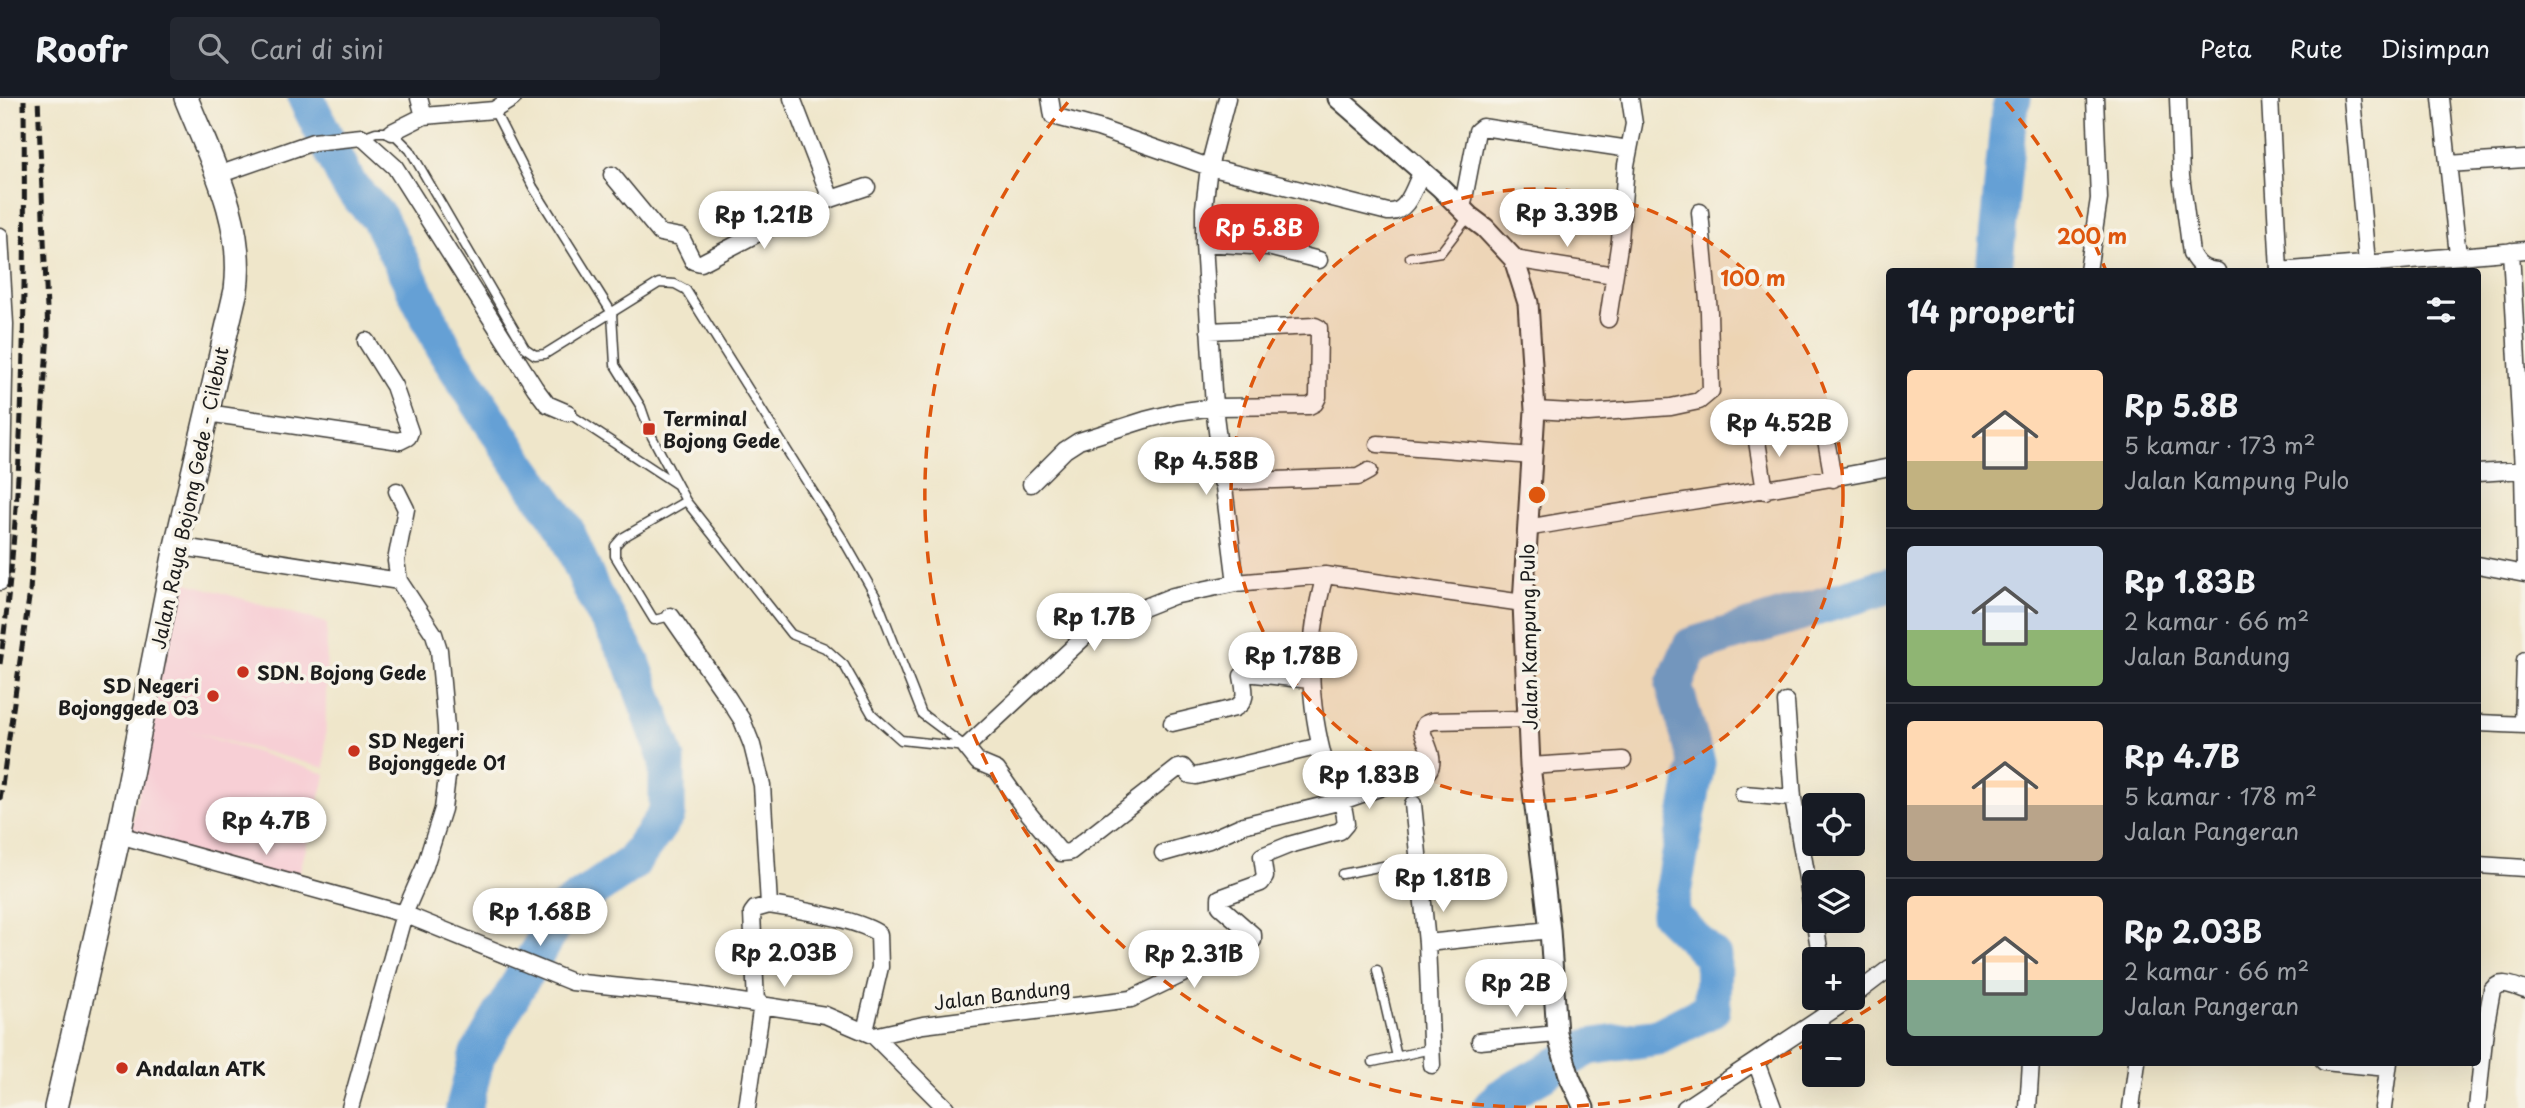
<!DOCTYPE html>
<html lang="id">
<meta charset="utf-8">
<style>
:root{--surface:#171b24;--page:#242831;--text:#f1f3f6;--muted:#9ea1a6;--line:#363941;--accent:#d93025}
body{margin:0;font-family:"Playpen Sans",sans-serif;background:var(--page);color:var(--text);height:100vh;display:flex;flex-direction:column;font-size:26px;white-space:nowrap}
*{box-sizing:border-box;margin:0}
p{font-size:23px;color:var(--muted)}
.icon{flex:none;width:38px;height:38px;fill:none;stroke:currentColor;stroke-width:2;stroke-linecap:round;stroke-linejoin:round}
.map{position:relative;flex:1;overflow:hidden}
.details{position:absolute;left:1886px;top:170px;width:595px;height:798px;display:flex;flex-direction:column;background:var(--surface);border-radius:7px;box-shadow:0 7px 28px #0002}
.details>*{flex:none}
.buttons{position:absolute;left:1802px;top:695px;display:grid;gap:14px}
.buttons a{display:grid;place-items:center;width:63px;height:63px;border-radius:7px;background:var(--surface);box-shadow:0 7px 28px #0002;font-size:35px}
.price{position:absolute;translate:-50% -60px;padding:0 16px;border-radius:24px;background:#fff;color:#222;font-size:23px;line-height:46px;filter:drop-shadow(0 2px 4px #0008)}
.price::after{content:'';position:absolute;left:50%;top:42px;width:21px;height:16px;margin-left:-10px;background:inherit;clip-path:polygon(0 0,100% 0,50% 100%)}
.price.current{background:var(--accent);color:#fff}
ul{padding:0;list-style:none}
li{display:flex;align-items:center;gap:21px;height:175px;padding:0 21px}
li+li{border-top:2px solid var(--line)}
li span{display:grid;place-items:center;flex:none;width:196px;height:140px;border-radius:7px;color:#555}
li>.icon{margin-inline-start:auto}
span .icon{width:84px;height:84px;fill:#fffc;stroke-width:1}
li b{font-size:30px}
h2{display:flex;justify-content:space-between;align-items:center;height:84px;padding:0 21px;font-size:30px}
header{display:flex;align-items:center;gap:42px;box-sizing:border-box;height:98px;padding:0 35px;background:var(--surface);border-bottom:2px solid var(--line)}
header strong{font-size:33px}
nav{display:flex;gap:38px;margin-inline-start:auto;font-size:24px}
.search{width:490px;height:63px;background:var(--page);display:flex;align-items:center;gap:18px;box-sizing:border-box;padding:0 24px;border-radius:7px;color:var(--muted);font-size:26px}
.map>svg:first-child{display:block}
.built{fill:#f7cfd5}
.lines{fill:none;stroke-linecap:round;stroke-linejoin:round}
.river{stroke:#65a0d5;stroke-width:37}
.service-casing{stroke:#3c3a36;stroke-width:11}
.minor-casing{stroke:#3c3a36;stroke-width:19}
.tertiary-casing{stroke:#3c3a36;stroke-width:23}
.secondary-casing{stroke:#3c3a36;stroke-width:26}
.service{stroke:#fff;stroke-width:8}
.minor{stroke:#fff;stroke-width:16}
.tertiary{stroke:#fff;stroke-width:19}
.secondary{stroke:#fff;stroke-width:23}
.rail{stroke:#1c1c1c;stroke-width:5;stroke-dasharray:10 5;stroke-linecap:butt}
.ring{fill:none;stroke:#de560d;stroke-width:3.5;stroke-dasharray:12 9}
.poi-dot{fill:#c8321e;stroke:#f7f3e8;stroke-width:2.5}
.labels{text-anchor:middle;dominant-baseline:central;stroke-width:7;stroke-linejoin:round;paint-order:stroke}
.poi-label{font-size:19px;font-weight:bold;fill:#1c1c1c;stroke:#f7f3e8;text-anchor:start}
.street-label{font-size:19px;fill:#1c1c1c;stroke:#f7f3e8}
.centre{fill:#de560d;stroke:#f7f3e8;stroke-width:3.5}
.ring-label{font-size:21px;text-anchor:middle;font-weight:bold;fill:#de560d;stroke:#f7f3e8;stroke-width:7;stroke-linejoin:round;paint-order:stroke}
</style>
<header>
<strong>Roofr</strong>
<div class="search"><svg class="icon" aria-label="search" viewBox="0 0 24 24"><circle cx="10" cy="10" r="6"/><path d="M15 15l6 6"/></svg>Cari di sini</div>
<nav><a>Peta</a><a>Rute</a><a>Disimpan</a></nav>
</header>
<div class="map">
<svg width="2525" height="1010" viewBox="0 0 2525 1010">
<rect width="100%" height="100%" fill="#f7f3e8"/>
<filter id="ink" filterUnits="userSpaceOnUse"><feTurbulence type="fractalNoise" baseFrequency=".0143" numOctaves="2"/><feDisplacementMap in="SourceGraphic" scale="14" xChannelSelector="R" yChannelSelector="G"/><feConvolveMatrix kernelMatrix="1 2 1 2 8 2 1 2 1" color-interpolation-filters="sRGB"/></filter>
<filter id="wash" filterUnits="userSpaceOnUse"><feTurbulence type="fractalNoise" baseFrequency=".00686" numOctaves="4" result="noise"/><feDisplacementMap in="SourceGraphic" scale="28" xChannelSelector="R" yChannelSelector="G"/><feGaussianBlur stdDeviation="1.57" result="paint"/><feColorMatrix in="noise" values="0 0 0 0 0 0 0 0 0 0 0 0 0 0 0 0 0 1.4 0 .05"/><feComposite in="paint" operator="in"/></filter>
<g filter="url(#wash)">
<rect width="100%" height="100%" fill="#efe6ca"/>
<!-- built -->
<path class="built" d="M174,481L327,525L325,670L185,632L326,676L297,784L129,739L153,623Z"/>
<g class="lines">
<!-- river -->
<path class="river" d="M306,0L349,87L379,120L446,254L519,366L566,432L593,495L632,564L667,662V716L632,765L560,815L477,958L464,1010
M1994,173L2009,15L2013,0
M1490,1010L1501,999L1589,949L1658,939L1712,911L1713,859L1669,816L1697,665L1674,587L1691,548L1890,487"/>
</g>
</g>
<g filter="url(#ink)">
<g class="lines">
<defs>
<path id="service" d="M494,12L533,89L612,215L615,267L641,309L650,335L686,403L791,536L825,550L844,567L872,616L901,642L966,649
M362,39L376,34H392L410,52L525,250L535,257L545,256L659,185L675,186L686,192L844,443L876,499L922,616L966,649
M1410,159L1441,154L1469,118
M568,315L676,386
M671,518L654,522L615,458V448L622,440L686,403
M1342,776L1419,761
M1377,872L1397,959
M1373,964L1431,951"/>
<path id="minor" d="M419,0L424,18
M1050,0L1053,18L1098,30L1209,69L1388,114C1408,116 1414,89 1422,73
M1227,0L1209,69L1204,110V145L1214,309L1236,485
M2178,0L2181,78L2191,155C2197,167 2204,172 2217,173
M2270,0L2279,173
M2352,0L2367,165
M2441,0L2458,157
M392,34L424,18L494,12L513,0
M2448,66L2525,61
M218,77L313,44L362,39L395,69L535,290L547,306L568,315
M612,77L660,135L681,139L693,163L701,165L766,131L831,101L792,0
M831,101L867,89
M1462,111L1477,33L1482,29L1629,51
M0,138L5,226L0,484
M1204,145L1268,149L1319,162
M2511,153L2523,372L2525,470
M1514,161L1614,177
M2088,173L2099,101L2095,0
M2279,173C2361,166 2443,160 2525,152
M1608,221L1620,142L1626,67L1634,26L1630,0
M1535,312L1588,315L1671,309L1699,303L1711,293L1709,214L1700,114
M207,315L400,343L408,339L410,334L394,288L366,243
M1825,336L1833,381
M1756,337L1765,393
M1378,346L1533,358
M2478,375L2523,372
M1222,384L1358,379L1369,373
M1031,386L1065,352L1079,343L1145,322L1177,314L1214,309L1309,308L1315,305L1318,299L1319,230L1315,228L1209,233
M397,393L406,411L396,463L399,483
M1527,430C1648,408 1770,393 1890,369
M176,448L399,483L434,536L439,552L446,629L447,679L443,711L425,768L404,816L350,1010
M2478,467L2525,476
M671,518L728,600L742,622L752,647L762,687L769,807L755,811L752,815L756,906
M1786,604L1793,700L1821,861
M1172,625L1235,610C1249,603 1244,591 1242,578L1246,575L1310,582
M2478,625L2525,627
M2523,627L2525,562
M1320,648L1196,678L1190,677L1183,669L1178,670L1070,754L1061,755L1021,706L997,672L978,664L966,649L1095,529L1173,498L1236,485L1325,477L1523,505
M1530,668L1623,662
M1743,696L1793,700
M1413,706L1427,845L1550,832
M119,737L404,816L572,884L690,896L825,917L874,938L946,1010
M1163,755L1209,742L1243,727L1342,703L1428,673C1437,662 1426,646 1422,633L1425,626L1433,623L1528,621
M2478,767L2525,770
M769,807C795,811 859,821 879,836L880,869L865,933
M1427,845L1432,967
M1853,898L1890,870
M2478,930L2485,931L2492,892C2501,881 2513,888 2525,892
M874,938L923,927L1131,901L1253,842V837L1220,808V800L1261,785L1265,779L1262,758L1289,747L1340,733L1346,726C1345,718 1344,708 1340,700C1335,690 1328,681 1326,670C1307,601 1306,546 1325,477
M1480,943L1557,936
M1756,964L1773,1010
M2324,964L2388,970
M747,1010L762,906
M1685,1010L1851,900
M2028,1010L2031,964
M2131,1010L2137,964
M2383,1010L2389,964
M2477,1010L2485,931"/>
<path id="tertiary" d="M1338,0L1440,89L1469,118L1485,130L1514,161L1528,205L1535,312L1523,505L1530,668L1550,832L1557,936L1570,980L1584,1010"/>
<path id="secondary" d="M56,1010L119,737L176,448L236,192C245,124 211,62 186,0"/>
</defs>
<!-- service casing -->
<use href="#service" class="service-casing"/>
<!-- minor casing -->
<use href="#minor" class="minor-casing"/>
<!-- tertiary casing -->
<use href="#tertiary" class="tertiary-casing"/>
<!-- secondary casing -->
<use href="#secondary" class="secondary-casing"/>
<!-- service -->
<use href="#service" class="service"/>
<!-- minor -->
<use href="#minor" class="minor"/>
<!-- tertiary -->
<use href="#tertiary" class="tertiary"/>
<!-- secondary -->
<use href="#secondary" class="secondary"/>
<!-- rail -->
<path class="rail" d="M0,566C26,379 25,189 24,0
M0,702L30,493L48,235L38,0"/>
</g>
</g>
<!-- distance rings -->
<circle cx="1537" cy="397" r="306" fill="#de560d" fill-opacity=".12"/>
<g class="ring">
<circle cx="1537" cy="397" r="306"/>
<path d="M1888 898A612 612 0 0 1 1824 937M1810 945A612 612 0 0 1 1068 4M2006 4A612 612 0 0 1 2106 173"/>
</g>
<!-- markers -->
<g class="poi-dot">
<rect x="642" y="324" width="14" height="14" rx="3.5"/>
<circle cx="243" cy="574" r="7"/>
<circle cx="213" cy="598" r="7"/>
<circle cx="354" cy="653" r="7"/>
<circle cx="122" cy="970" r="7"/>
</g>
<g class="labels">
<!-- poi labels -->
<g class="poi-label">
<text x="663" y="320">Terminal<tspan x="663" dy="22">Bojong Gede</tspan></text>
<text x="257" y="574">SDN. Bojong Gede</text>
<text x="199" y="587" text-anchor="end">SD Negeri<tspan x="199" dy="22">Bojonggede 03</tspan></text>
<text x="368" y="642">SD Negeri<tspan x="368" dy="22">Bojonggede 01</tspan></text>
<text x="136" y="970">Andalan ATK</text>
</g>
<!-- street labels -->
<g class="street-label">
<text transform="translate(189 400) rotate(-78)">Jalan Raya Bojong Gede - Cilebut</text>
<text transform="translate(1528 539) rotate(-91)">Jalan Kampung Pulo</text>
<text transform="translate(1002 896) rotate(-7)">Jalan Bandung</text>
</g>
</g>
<circle cx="1537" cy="397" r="10" class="centre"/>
<g class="ring-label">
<text x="2092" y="146">200 m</text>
<text x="1753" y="188">100 m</text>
</g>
</svg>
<div class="buttons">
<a><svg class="icon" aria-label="locate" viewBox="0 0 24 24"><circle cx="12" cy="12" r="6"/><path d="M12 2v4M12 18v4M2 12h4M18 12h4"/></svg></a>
<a><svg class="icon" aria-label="layers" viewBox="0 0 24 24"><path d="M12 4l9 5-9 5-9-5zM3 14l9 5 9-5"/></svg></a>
<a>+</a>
<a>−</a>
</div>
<b class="price" style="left:1567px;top:151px">Rp 3.39B</b>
<b class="price" style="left:764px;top:153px">Rp 1.21B</b>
<b class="price current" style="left:1259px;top:166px">Rp 5.8B</b>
<b class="price" style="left:1779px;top:361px">Rp 4.52B</b>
<b class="price" style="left:1206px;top:399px">Rp 4.58B</b>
<b class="price" style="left:1094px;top:555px">Rp 1.7B</b>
<b class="price" style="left:1293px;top:594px">Rp 1.78B</b>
<b class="price" style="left:1369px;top:713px">Rp 1.83B</b>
<b class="price" style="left:266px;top:759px">Rp 4.7B</b>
<b class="price" style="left:1443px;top:816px">Rp 1.81B</b>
<b class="price" style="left:540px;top:850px">Rp 1.68B</b>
<b class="price" style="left:784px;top:891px">Rp 2.03B</b>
<b class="price" style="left:1194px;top:892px">Rp 2.31B</b>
<b class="price" style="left:1516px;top:921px">Rp 2B</b>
<section class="details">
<h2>14 properti<svg class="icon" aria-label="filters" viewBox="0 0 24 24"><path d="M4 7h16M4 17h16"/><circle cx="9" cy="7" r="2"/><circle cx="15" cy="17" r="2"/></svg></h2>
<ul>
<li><span style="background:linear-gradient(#ffd9b3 65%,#c2b280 0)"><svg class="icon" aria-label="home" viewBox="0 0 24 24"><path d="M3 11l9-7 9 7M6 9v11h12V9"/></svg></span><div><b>Rp 5.8B</b><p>5 kamar · 173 m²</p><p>Jalan Kampung Pulo</p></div></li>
<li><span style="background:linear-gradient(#c9d6e8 60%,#8fb573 0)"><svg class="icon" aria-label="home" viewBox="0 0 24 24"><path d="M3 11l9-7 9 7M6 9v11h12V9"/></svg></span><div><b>Rp 1.83B</b><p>2 kamar · 66 m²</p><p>Jalan Bandung</p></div></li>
<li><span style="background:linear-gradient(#ffd9b3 60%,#b9a48a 0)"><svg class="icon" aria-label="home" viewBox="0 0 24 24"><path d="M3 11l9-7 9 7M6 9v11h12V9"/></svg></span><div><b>Rp 4.7B</b><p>5 kamar · 178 m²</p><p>Jalan Pangeran</p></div></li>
<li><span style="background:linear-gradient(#ffd9b3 60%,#7fa58c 0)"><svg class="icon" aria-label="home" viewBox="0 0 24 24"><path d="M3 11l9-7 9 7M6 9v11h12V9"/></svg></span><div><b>Rp 2.03B</b><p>2 kamar · 66 m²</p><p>Jalan Pangeran</p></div></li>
</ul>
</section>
</div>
